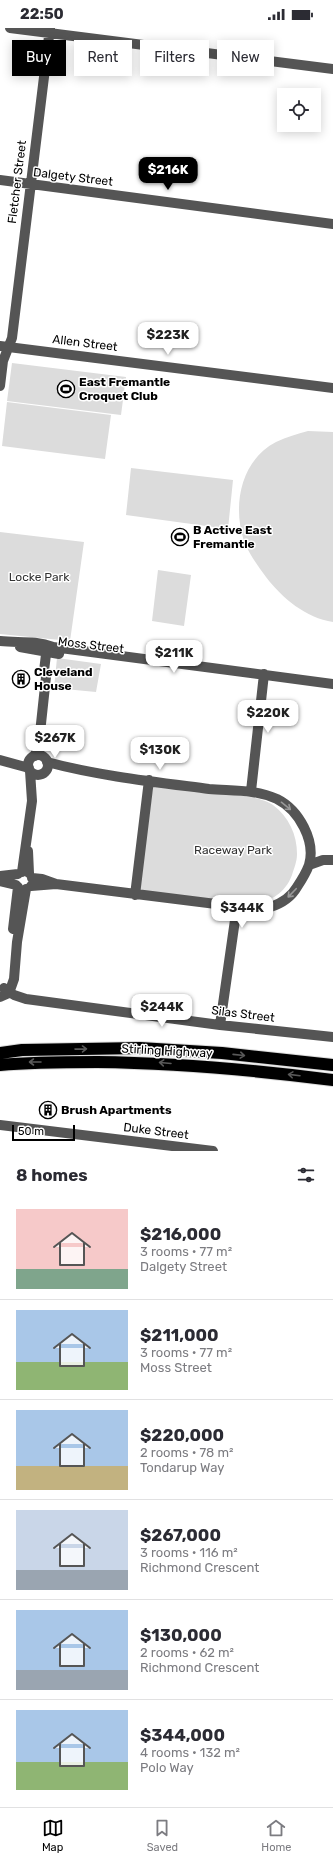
<!DOCTYPE html>
<meta charset="utf-8">
<style>
:root{--surface:#fff;--page:#f7f7f7;--text:#2b2b33;--muted:#7c7c81;--line:#e1e1e2;--accent:#000}
body{margin:0;font-family:Rubik,sans-serif;background:var(--page);color:var(--text);height:100vh;display:flex;flex-direction:column;font-size:15px;white-space:nowrap}
*{box-sizing:border-box;margin:0}
p{font-size:13px;color:var(--muted)}
.icon{flex:none;width:22px;height:22px;fill:none;stroke:currentColor;stroke-width:2;stroke-linecap:round;stroke-linejoin:round}
.map{position:relative;height:1123px;overflow:hidden}
.drawer{display:flex;flex-direction:column;background:var(--surface);flex:1}
.drawer>*{flex:none}
.banner{position:absolute;left:12px;top:12px;width:309px;height:36px;display:flex;gap:8px}
.fabs{position:absolute;left:277px;top:60px;display:grid;gap:8px}
.fabs a{display:grid;place-items:center;width:44px;height:44px;border-radius:0px;background:var(--surface);box-shadow:0 2px 10px #0003;font-size:20px}
.scale{position:absolute;left:12px;bottom:10px;width:63px;box-sizing:border-box;padding-left:4px;border:2px solid #000;border-top:0;font-size:11px;line-height:14px;white-space:nowrap;color:#000;-webkit-text-stroke:3px #fff;paint-order:stroke}
.price{position:absolute;translate:-50% -34px;padding:0 9px;border-radius:8px;background:#fff;color:#222;font-size:13px;line-height:26px;filter:drop-shadow(0 1px 2px #0008)}
.price::after{content:'';position:absolute;left:50%;top:24px;width:12px;height:9px;margin-left:-6px;background:inherit;clip-path:polygon(0 0,100% 0,50% 100%)}
.price.on{background:var(--accent);color:#fff}
ul{padding:0;list-style:none}
li{display:flex;align-items:center;gap:12px;height:100px;padding:0 16px}
li+li{border-top:1px solid var(--line)}
li span{display:grid;place-items:center;flex:none;width:112px;height:80px;border-radius:0px;color:#555}
li>.icon{margin-inline-start:auto}
span .icon{width:48px;height:48px;fill:#fffc;stroke-width:1}
li b{font-size:17px}
h2{display:flex;justify-content:space-between;align-items:center;height:48px;padding:0 16px;font-size:17px}
.tag{padding:0 14px;border-radius:0px;background:var(--surface);box-shadow:0 2px 10px #0003;font-size:14px;line-height:36px}
.tag.on{background:var(--accent);color:#fff}
.status{display:flex;justify-content:space-between;align-items:center;height:28px;padding:0 20px;background:var(--surface);direction:ltr}
.status svg{height:11px;fill:currentColor}
.tabs{display:flex;justify-content:space-around;align-items:center;height:56px;border-top:1px solid var(--line);background:var(--surface);font-size:11px;color:var(--muted)}
.tabs a{display:grid;justify-items:center;gap:2px}
.tabs .on{color:var(--accent)}
.map>svg:first-child{display:block}
.green{fill:#dcdcdc}
.lines{fill:none;stroke-linecap:round;stroke-linejoin:round}
.highway-casing{stroke:#dbdbdb;stroke-width:14}
.minor{stroke:#555;stroke-width:10}
.highway{stroke:#000;stroke-width:12}
.oneway{stroke:#999}
.oneway2{stroke:#595959}
.labels{text-anchor:middle;dominant-baseline:central;stroke-width:3;stroke-linejoin:round;paint-order:stroke}
.street-label{font-size:12px;fill:#000;stroke:#fff}
.poi-label{font-size:12px;font-weight:bold;fill:#000;stroke:#fff;text-anchor:start}
.park-label{font-size:12px;fill:#333;stroke:#fff}
</style>
<div class="status"><b>22:50</b><svg viewBox="0 0 49 12"><path d="M0 12V9h3v3zM5 12V6h3v6zM10 12V3h3v9zM15 12V0h3v12zM26 1h20v11H26zM47 4h2v5h-2z"/></svg></div>
<div class="map">
<svg width="333" height="1123" viewBox="0 0 333 1123">
<rect width="100%" height="100%" fill="#fff"/>
<!-- green -->
<path class="green" d="M12,335L126,349L121,387L7,373Z
M7,374L111,387L105,431L2,418Z
M308,403L333,404V594C306,590 282,570 266,549C258,538 249,526 244,513C232,477 241,432 276,414C287,409 297,406 308,403Z
M131,440L233,452L228,501L126,487Z
M0,504L84,514L70,613L0,606Z
M158,542L191,547L184,598L152,593Z
M57,630L101,636L96,664L54,660Z
M153,758C178,761 256,764 273,777C289,789 297,807 297,826C297,834 294,840 292,847C277,887 226,877 193,872C175,870 157,867 139,865Z"/>
<g class="lines">
<defs>
<path id="highway" d="M0,1025L22,1022L140,1020L222,1025L333,1037
M0,1037C32,1034 64,1034 97,1034C176,1035 254,1042 333,1052"/>
</defs>
<!-- highway casing -->
<use href="#highway" class="highway-casing"/>
<!-- minor -->
<path class="minor" d="M10,0L333,41
M0,152L333,196
M0,318L333,360
M0,358L3,333L12,310L50,0
M0,613C18,615 35,612 53,619L333,656
M20,619L59,626
M28 737a10 10 0 1 1 20 0a10 10 0 1 1-20 0Z
M35,728L40,705L46,649L44,643L47,618
M0,732L29,740
M47,734C99,748 155,754 209,761C232,763 255,761 277,771C299,782 316,813 309,837C306,845 301,853 297,859C285,880 258,883 236,885
M251,763L264,646
M28,823L29,845
M309,837L323,832H333
M22,844L32,773L30,743
M0,848L18,846
M32,850L42,851L56,856L216,876L230,880L236,885
M0,853L16,857
M31,858L56,856
M135,867L149,752
M13,901L18,859
M4,960L14,967L26,971L220,997L333,1009
M0,969L9,965L14,951L17,914L26,861
M220,997L236,885
M0,1097L213,1123"/>
<!-- highway -->
<use href="#highway" class="highway"/>
</g>
<!-- one-way arrows -->
<defs><path id="oneway-shaft" d="M-6 0H5M1.5-3L5.5 0L1.5 3" fill="none" stroke-width="1.6" stroke-linecap="round" stroke-linejoin="round"/></defs>
<g class="oneway">
<use href="#oneway-shaft" transform="translate(286 778) rotate(39)"/>
<use href="#oneway-shaft" transform="translate(292 865) rotate(134)"/>
</g>
<g class="oneway2">
<use href="#oneway-shaft" transform="translate(81 1021) rotate(-1)"/>
<use href="#oneway-shaft" transform="translate(239 1027) rotate(6)"/>
<use href="#oneway-shaft" transform="translate(35 1034) rotate(180)"/>
<use href="#oneway-shaft" transform="translate(165 1035) rotate(-175)"/>
<use href="#oneway-shaft" transform="translate(294 1047) rotate(-173)"/>
</g>
<!-- icons -->
<defs>
<symbol id="stadium-ring" viewBox="-11 -11 22 22"><circle r="9.5" fill="#fff" stroke="#000" stroke-width="1.5"/><path d="M0-5a6.5 5 0 1 0 0 10a6.5 5 0 1 0 0-10ZM-3.5-1.8h7v3.6h-7Z" fill="#000"/></symbol>
<symbol id="building-ring" viewBox="-11 -11 22 22"><circle r="9.5" fill="#fff" stroke="#000" stroke-width="1.5"/><path d="M-4-6H4V6H1V3H-1V6H-4ZM-2.5-4.3h1.7v1.8h-1.7ZM.8-4.3h1.7v1.8H.8ZM-2.5-1h1.7V.8h-1.7ZM.8-1h1.7V.8H.8Z" fill="#000"/></symbol>
</defs>
<g fill-rule="evenodd">
<use href="#stadium-ring" x="56" y="351" width="20" height="20"/>
<use href="#stadium-ring" x="170" y="499" width="20" height="20"/>
<use href="#building-ring" x="11" y="641" width="20" height="20"/>
<use href="#building-ring" x="38" y="1072" width="20" height="20"/>
</g>
<g class="labels">
<!-- street labels -->
<g class="street-label">
<text transform="translate(73 149) rotate(7)">Dalgety Street</text>
<text transform="translate(17 154) rotate(-83)">Fletcher Street</text>
<text transform="translate(85 315) rotate(7)">Allen Street</text>
<text transform="translate(91 617) rotate(7)">Moss Street</text>
<text transform="translate(243 986) rotate(7)">Silas Street</text>
<text transform="translate(167 1023) rotate(3)">Stirling Highway</text>
<text transform="translate(156 1103) rotate(7)">Duke Street</text>
</g>
<!-- poi labels -->
<g class="poi-label">
<text x="79" y="354">East Fremantle<tspan x="79" dy="14">Croquet Club</tspan></text>
<text x="193" y="502">B Active East<tspan x="193" dy="14">Fremantle</tspan></text>
<text x="34" y="644">Cleveland<tspan x="34" dy="14">House</tspan></text>
<text x="61" y="1082">Brush Apartments</text>
</g>
<!-- park labels -->
<g class="park-label">
<text x="39" y="549">Locke Park</text>
<text x="233" y="822">Raceway Park</text>
</g>
</g>
</svg>
<div class="fabs">
<a><svg class="icon" aria-label="locate" viewBox="0 0 24 24"><circle cx="12" cy="12" r="6"/><path d="M12 2v4M12 18v4M2 12h4M18 12h4"/></svg></a>
</div>
<div class="scale">50 m</div>
<b class="price on" style="left:168px;top:163px">$216K</b>
<b class="price" style="left:168px;top:328px">$223K</b>
<b class="price" style="left:174px;top:646px">$211K</b>
<b class="price" style="left:268px;top:706px">$220K</b>
<b class="price" style="left:55px;top:731px">$267K</b>
<b class="price" style="left:160px;top:743px">$130K</b>
<b class="price" style="left:242px;top:901px">$344K</b>
<b class="price" style="left:162px;top:1000px">$244K</b>
<div class="banner">
<a class="tag on">Buy</a>
<a class="tag">Rent</a>
<a class="tag">Filters</a>
<a class="tag">New</a>
</div>
</div>
<section class="drawer">
<h2>8 homes<svg class="icon" aria-label="filters" viewBox="0 0 24 24"><path d="M4 7h16M4 17h16"/><circle cx="9" cy="7" r="2"/><circle cx="15" cy="17" r="2"/></svg></h2>
<ul>
<li><span style="background:linear-gradient(#f6c9c9 75%,#7fa58c 0)"><svg class="icon" aria-label="home" viewBox="0 0 24 24"><path d="M3 11l9-7 9 7M6 9v11h12V9"/></svg></span><div><b>$216,000</b><p>3 rooms · 77 m²</p><p>Dalgety Street</p></div></li>
<li><span style="background:linear-gradient(#a9c7e8 65%,#8fb573 0)"><svg class="icon" aria-label="home" viewBox="0 0 24 24"><path d="M3 11l9-7 9 7M6 9v11h12V9"/></svg></span><div><b>$211,000</b><p>3 rooms · 77 m²</p><p>Moss Street</p></div></li>
<li><span style="background:linear-gradient(#a9c7e8 70%,#c2b280 0)"><svg class="icon" aria-label="home" viewBox="0 0 24 24"><path d="M3 11l9-7 9 7M6 9v11h12V9"/></svg></span><div><b>$220,000</b><p>2 rooms · 78 m²</p><p>Tondarup Way</p></div></li>
<li><span style="background:linear-gradient(#c9d6e8 75%,#9aa5b1 0)"><svg class="icon" aria-label="home" viewBox="0 0 24 24"><path d="M3 11l9-7 9 7M6 9v11h12V9"/></svg></span><div><b>$267,000</b><p>3 rooms · 116 m²</p><p>Richmond Crescent</p></div></li>
<li><span style="background:linear-gradient(#a9c7e8 75%,#9aa5b1 0)"><svg class="icon" aria-label="home" viewBox="0 0 24 24"><path d="M3 11l9-7 9 7M6 9v11h12V9"/></svg></span><div><b>$130,000</b><p>2 rooms · 62 m²</p><p>Richmond Crescent</p></div></li>
<li><span style="background:linear-gradient(#a9c7e8 65%,#8fb573 0)"><svg class="icon" aria-label="home" viewBox="0 0 24 24"><path d="M3 11l9-7 9 7M6 9v11h12V9"/></svg></span><div><b>$344,000</b><p>4 rooms · 132 m²</p><p>Polo Way</p></div></li>
</ul>
</section>
<nav class="tabs">
<a class="on"><svg class="icon" aria-label="map" viewBox="0 0 24 24"><path d="M3 6l6-2 6 2 6-2v14l-6 2-6-2-6 2zM9 4v14M15 6v14"/></svg>Map</a>
<a><svg class="icon" aria-label="saved" viewBox="0 0 24 24"><path d="M7 4h10v16l-5-4-5 4z"/></svg>Saved</a>
<a><svg class="icon" aria-label="home" viewBox="0 0 24 24"><path d="M3 11l9-7 9 7M6 9v11h12V9"/></svg>Home</a>
</nav>
